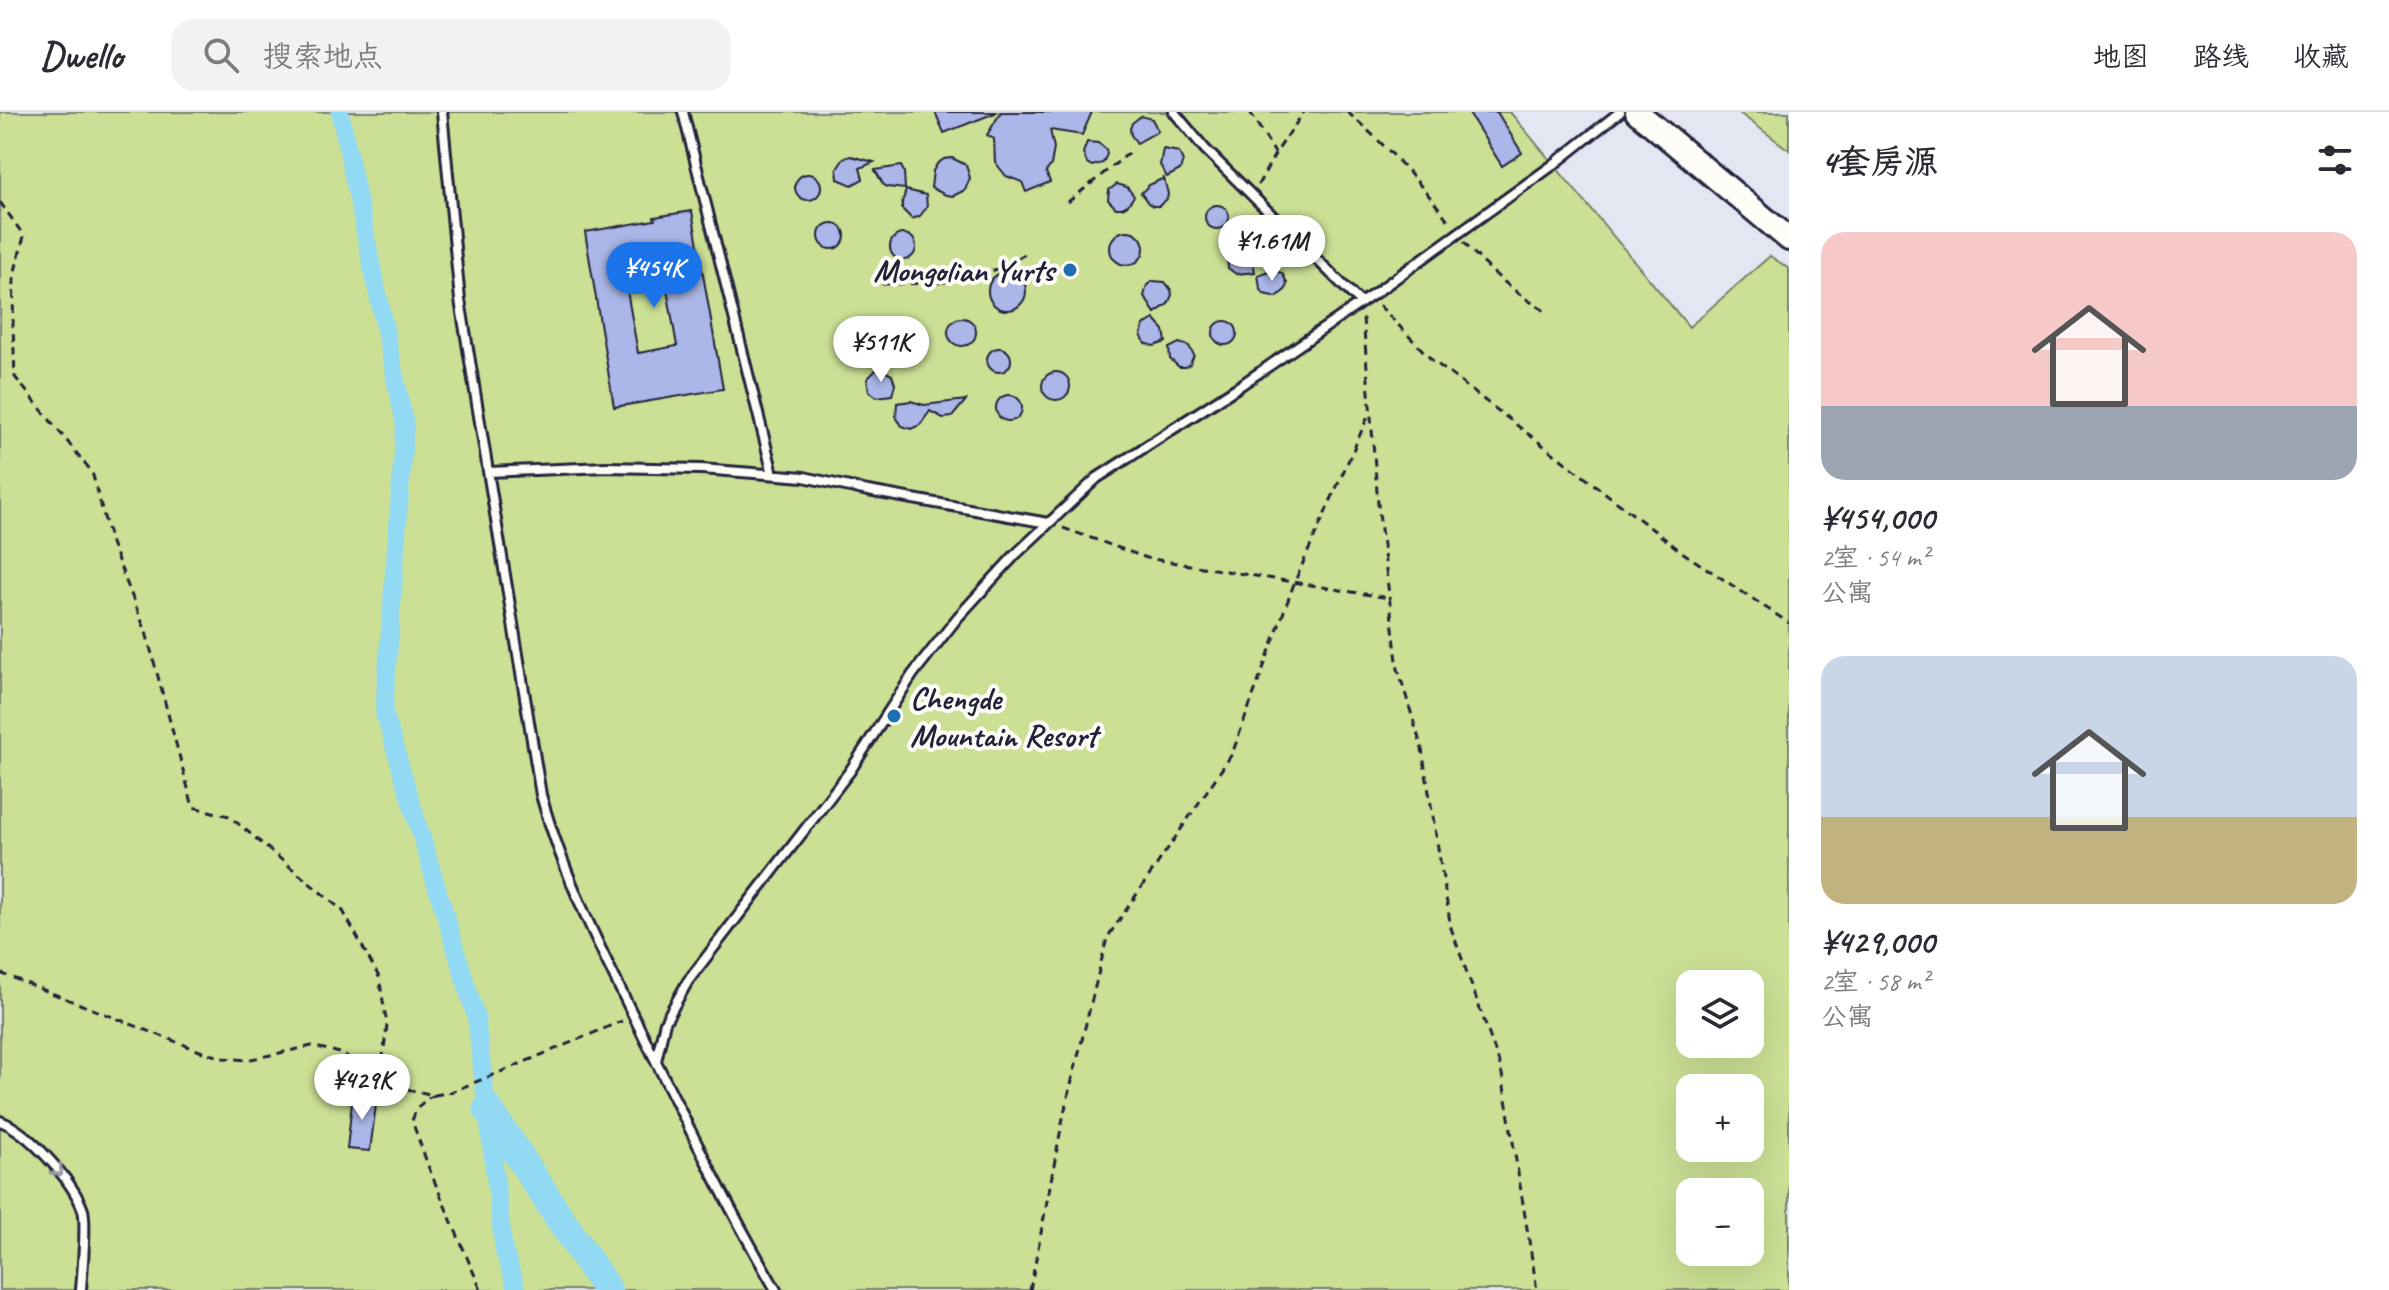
<!DOCTYPE html>
<html lang="zh">
<meta charset="utf-8">
<style>
:root{--surface:#fff;--page:#f2f2f3;--text:#2b2b33;--muted:#7c7c81;--line:#e1e1e2;--accent:#1a73e8}
body{margin:0;font-family:Caveat,"LXGW WenKai TC",sans-serif;background:var(--page);color:var(--text);height:100vh;display:flex;flex-direction:column;font-size:30px;white-space:nowrap}
*{box-sizing:border-box;margin:0}
p{font-size:26px;color:var(--muted)}
.icon{flex:none;width:44px;height:44px;fill:none;stroke:currentColor;stroke-width:2;stroke-linecap:round;stroke-linejoin:round}
.map{position:relative;flex:1;overflow:hidden}
.sheet{display:flex;flex-direction:column;background:var(--surface);width:600px}
.sheet>*{flex:none}
.buttons{position:absolute;left:1676px;top:858px;display:grid;gap:16px}
.buttons a{display:grid;place-items:center;width:88px;height:88px;border-radius:16px;background:var(--surface);box-shadow:0 8px 32px #0002;font-size:40px}
.price{position:absolute;translate:-50% -68px;padding:0 18px;border-radius:28px;background:#fff;color:#222;font-size:26px;line-height:52px;filter:drop-shadow(0 2px 4px #0008)}
.price::after{content:'';position:absolute;left:50%;top:48px;width:24px;height:18px;margin-left:-12px;background:inherit;clip-path:polygon(0 0,100% 0,50% 100%)}
.price.selected{background:var(--accent);color:#fff}
ul{padding:0;list-style:none}
li{display:grid;align-content:center;gap:16px;height:424px;padding:0 32px}
li span{display:grid;place-items:center;height:248px;border-radius:24px;color:#555}
li>.icon{margin-inline-start:auto}
span .icon{width:144px;height:144px;fill:#fffc;stroke-width:1}
li b{font-size:34px}
h2{display:flex;justify-content:space-between;align-items:center;height:96px;padding:0 32px;font-size:34px}
header{display:flex;align-items:center;gap:48px;box-sizing:border-box;height:112px;padding:0 40px;background:var(--surface);border-bottom:2px solid var(--line)}
header strong{font-size:38px}
nav{display:flex;gap:44px;margin-inline-start:auto;font-size:28px}
.search{width:560px;height:72px;background:var(--page);display:flex;align-items:center;gap:20px;box-sizing:border-box;padding:0 28px;border-radius:24px;color:var(--muted);font-size:30px}
main{display:flex;flex:1;min-height:0}
.map>svg:first-child{display:block}
.green{fill:#cbe095;stroke:#768168;stroke-width:2;fill-rule:evenodd}
.lines{fill:none;stroke-linecap:round;stroke-linejoin:round}
.canal{stroke:#92d9f4;stroke-width:18}
.river{stroke:#92d9f4;stroke-width:30}
.building{fill:#abb7e8;stroke:#22223b;stroke-width:2;fill-rule:evenodd}
.service-casing{stroke:#22223b;stroke-width:14}
.secondary-casing{stroke:#22223b;stroke-width:28}
.path{stroke:#22223b;stroke-width:3;stroke-dasharray:8 6;stroke-linecap:butt}
.service{stroke:#fdfcf7;stroke-width:8}
.secondary{stroke:#fdfcf7;stroke-width:22}
.oneway{stroke:#9a9aa2}
.poi-dot{fill:#1f6fb2;stroke:#fdfcf7;stroke-width:3}
.labels{text-anchor:middle;dominant-baseline:central;stroke-width:8;stroke-linejoin:round;paint-order:stroke}
.poi-label{font-size:32px;font-weight:bold;fill:#22223b;stroke:#fdfcf7;text-anchor:end}
</style>
<header>
<strong>Dwello</strong>
<div class="search"><svg class="icon" aria-label="search" viewBox="0 0 24 24"><circle cx="10" cy="10" r="6"/><path d="M15 15l6 6"/></svg>搜索地点</div>
<nav><a>地图</a><a>路线</a><a>收藏</a></nav>
</header>
<main>
<div class="map">
<svg width="1789" height="1178" viewBox="0 0 1789 1178">
<rect width="100%" height="100%" fill="#e4e7f2"/>
<filter id="ink" filterUnits="userSpaceOnUse"><feTurbulence type="fractalNoise" baseFrequency=".0125" numOctaves="2"/><feDisplacementMap in="SourceGraphic" scale="16" xChannelSelector="R" yChannelSelector="G"/><feConvolveMatrix kernelMatrix="1 2 1 2 8 2 1 2 1" color-interpolation-filters="sRGB"/></filter>
<g filter="url(#ink)">
<!-- green -->
<path class="green" d="M0,0H1510L1689,215L1770,144L1789,157V1178H0ZM1690,872H1750V932H1690ZM1690,976H1750V1036H1690ZM1690,1080H1750V1140H1690Z
M1738,0H1789V38Z"/>
<g class="lines">
<!-- canal -->
<path class="canal" d="M340,0L405,313L384,600L476,905L504,1139L517,1178"/>
<!-- river -->
<path class="river" d="M488,997L607,1178"/>
</g>
<!-- building -->
<path class="building" d="M935,0H995V1L944,21Z
M1001,0H1092L1082,23L1050,18L1054,36L1051,53L1046,60L1050,70L1026,80L1022,70L1006,64L995,50L994,27L987,23Z
M1468,0H1497L1522,41L1502,54Z
M1141,4L1152,7L1158,19L1137,31L1131,23L1130,17L1132,11Z
M1087,30L1098,31L1106,37L1107,42L1103,51L1092,54L1087,51L1083,41Z
M1163,37L1179,40L1183,49L1180,58L1167,65L1160,53Z
M851,44L874,50L860,56L863,67L852,73L838,67L837,57L844,46Z
M952,46L966,53L970,66L965,78L953,84L946,83L931,76L933,59L937,52L944,47Z
M901,54L904,60L905,77L887,75L883,72L875,58Z
M795 75a13 13 0 1 1 26 0a13 13 0 1 1-26 0Z
M1164,66L1168,82L1167,87L1159,94H1153L1148,91L1141,81L1149,73Z
M1117,72L1127,75L1134,84L1128,93L1122,96H1116L1108,88L1109,78Z
M906,78L926,83L927,95L920,104L912,107L902,97V91Z
M1205 105a12 12 0 1 1 24 0a12 12 0 1 1-24 0Z
M692,99L723,277L614,295L585,120L655,108L654,105ZM665,166L677,234L638,241L626,173Z
M819 124a13 13 0 1 1 26 0a13 13 0 1 1-26 0Z
M1110 136a17 17 0 1 1 34 0a17 17 0 1 1-34 0Z
M890 135a13 13 0 1 1 26 0a13 13 0 1 1-26 0Z
M1241,135L1251,140L1255,160L1236,162L1228,156L1227,144L1235,136Z
M1271,158L1282,161L1287,171L1286,177L1277,185L1264,182L1260,176L1258,163Z
M988 179a19 19 0 1 1 38 0a19 19 0 1 1-38 0Z
M1153,169L1165,170L1171,178L1172,183L1168,192L1155,201L1144,184L1147,173Z
M948 220a14 14 0 1 1 28 0a14 14 0 1 1-28 0Z
M1154,207L1164,218L1166,230L1154,234L1145,231L1141,223L1144,213Z
M894 221a14 14 0 1 1 28 0a14 14 0 1 1-28 0Z
M1213 221a12 12 0 1 1 24 0a12 12 0 1 1-24 0Z
M1179,231L1189,234L1194,243L1190,252L1185,255H1179L1170,247L1169,236Z
M987 248a12 12 0 1 1 24 0a12 12 0 1 1-24 0Z
M876,258H882L892,263L895,272L892,283L877,285L869,279L867,267Z
M1042 274a14 14 0 1 1 28 0a14 14 0 1 1-28 0Z
M996 296a13 13 0 1 1 26 0a13 13 0 1 1-26 0Z
M966,288L952,305L943,306L930,299L920,313L911,317L902,314L896,305L897,291L911,289L924,293Z
M353,981L377,985L370,1039L347,1037Z"/>
<g class="lines">
<defs>
<path id="service" d="M442,0L460,188L541,683C564,765 603,843 641,919C684,1006 727,1094 776,1178
M683,0L773,362
M1174,0L1205,37L1361,191
M488,360L606,355L701,357L804,365L868,379L1048,411
M656,949L665,910L688,869L850,659L913,562L958,505L1015,443L1097,366L1241,273L1371,184L1553,53L1620,0
M0,1009C28,1019 73,1069 83,1098C87,1112 82,1161 81,1178"/>
<path id="secondary" d="M1637,0L1789,127"/>
</defs>
<!-- service casing -->
<use href="#service" class="service-casing"/>
<!-- secondary casing -->
<use href="#secondary" class="secondary-casing"/>
<!-- path -->
<path class="path" d="M1250,0L1275,41
M1347,0C1386,33 1420,70 1450,111
M1258,73L1275,42L1304,0
M0,90L24,124L14,163L13,214L15,265L92,360L111,431L146,520L193,695L229,704L343,799L379,865L387,913L381,961
M1068,90L1129,41
M1464,130C1489,159 1515,181 1548,201
M882,172C911,171 941,173 970,166C990,162 1009,151 1027,141
M1379,193L1432,248L1682,440L1789,511
M1363,206L1378,392L1398,557L1422,637L1451,816L1501,956L1537,1178
M1063,416L1147,446L1389,486
M0,861L200,939L223,946L247,948L312,934L340,941L410,978L435,983L451,980L515,954L622,909
M435,983L426,987L416,998L412,1009L430,1059L481,1178
M1030,1178L1064,1001L1107,826L1232,642L1295,469L1370,300"/>
<!-- service -->
<use href="#service" class="service"/>
<!-- secondary -->
<use href="#secondary" class="secondary"/>
</g>
<!-- one-way arrows -->
<defs><path id="oneway-chevron" d="M-2-3.5L2.5 0L-2 3.5" fill="none" stroke-width="1.6" stroke-linecap="round" stroke-linejoin="round" transform="scale(2)"/></defs>
<use class="oneway" href="#oneway-chevron" transform="translate(58 1059) rotate(47)"/>
</g>
<!-- markers -->
<g class="poi-dot">
<circle cx="1070" cy="158" r="8"/>
<circle cx="894" cy="604" r="8"/>
</g>
<g class="labels">
<!-- poi labels -->
<g class="poi-label">
<text x="1054" y="158">Mongolian Yurts</text>
<text x="910" y="586" text-anchor="start">Chengde<tspan x="910" dy="37">Mountain Resort</tspan></text>
</g>
</g>
</svg>
<div class="buttons">
<a><svg class="icon" aria-label="layers" viewBox="0 0 24 24"><path d="M12 4l9 5-9 5-9-5zM3 14l9 5 9-5"/></svg></a>
<a>+</a>
<a>−</a>
</div>
<b class="price" style="left:1272px;top:171px">¥1.61M</b>
<b class="price selected" style="left:654px;top:198px">¥454K</b>
<b class="price" style="left:881px;top:272px">¥511K</b>
<b class="price" style="left:362px;top:1010px">¥429K</b>
</div>
<section class="sheet">
<h2>4套房源<svg class="icon" aria-label="filters" viewBox="0 0 24 24"><path d="M4 7h16M4 17h16"/><circle cx="9" cy="7" r="2"/><circle cx="15" cy="17" r="2"/></svg></h2>
<ul>
<li><span style="background:linear-gradient(#f6c9c9 70%,#9aa5b1 0)"><svg class="icon" aria-label="home" viewBox="0 0 24 24"><path d="M3 11l9-7 9 7M6 9v11h12V9"/></svg></span><div><b>¥454,000</b><p>2室 · 54 m²</p><p>公寓</p></div></li>
<li><span style="background:linear-gradient(#c9d6e8 65%,#c2b280 0)"><svg class="icon" aria-label="home" viewBox="0 0 24 24"><path d="M3 11l9-7 9 7M6 9v11h12V9"/></svg></span><div><b>¥429,000</b><p>2室 · 58 m²</p><p>公寓</p></div></li>
</ul>
</section>
</main>
